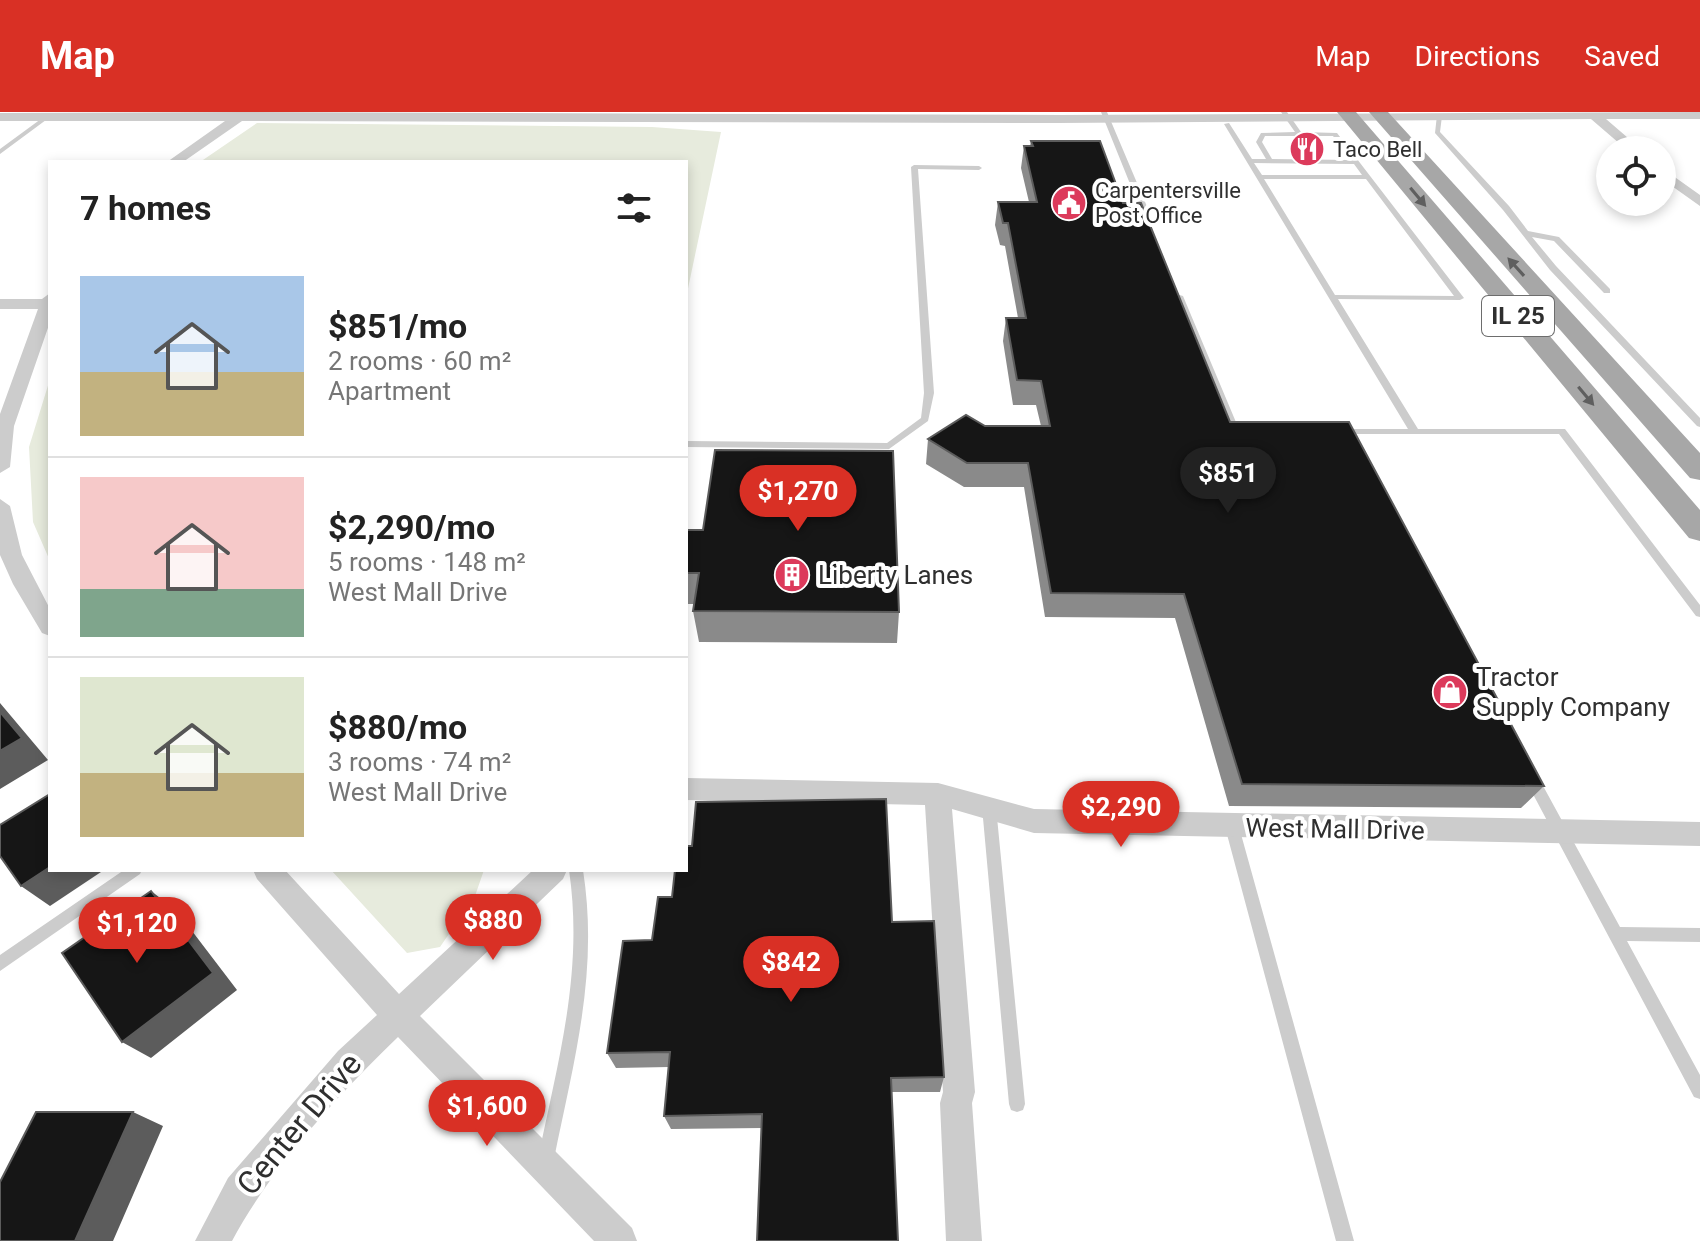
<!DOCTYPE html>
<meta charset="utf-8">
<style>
:root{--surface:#fff;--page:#f6f6f6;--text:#222;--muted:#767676;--line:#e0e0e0;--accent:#d93025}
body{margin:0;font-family:Roboto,sans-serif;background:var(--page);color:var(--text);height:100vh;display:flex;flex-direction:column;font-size:30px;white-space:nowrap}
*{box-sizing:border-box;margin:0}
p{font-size:26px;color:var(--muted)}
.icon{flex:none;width:44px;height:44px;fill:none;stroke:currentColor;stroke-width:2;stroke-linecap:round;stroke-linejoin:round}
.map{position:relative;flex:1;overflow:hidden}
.drawer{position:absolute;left:48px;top:48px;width:640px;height:712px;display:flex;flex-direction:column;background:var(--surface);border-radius:0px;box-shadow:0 4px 12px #0003}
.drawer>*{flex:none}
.controls{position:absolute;left:1596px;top:24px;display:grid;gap:16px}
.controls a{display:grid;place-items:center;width:80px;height:80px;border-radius:50%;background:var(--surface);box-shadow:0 4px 12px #0003;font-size:40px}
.price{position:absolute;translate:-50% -68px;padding:0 18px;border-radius:28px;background:var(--accent);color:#fff;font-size:26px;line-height:52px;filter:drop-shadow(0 2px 4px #0008)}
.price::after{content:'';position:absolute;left:50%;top:48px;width:24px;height:18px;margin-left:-12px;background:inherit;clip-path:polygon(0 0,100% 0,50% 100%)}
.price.active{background:#222;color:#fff}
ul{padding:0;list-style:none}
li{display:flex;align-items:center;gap:24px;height:200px;padding:0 32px}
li+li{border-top:2px solid var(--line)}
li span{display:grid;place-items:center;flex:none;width:224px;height:160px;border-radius:0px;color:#555}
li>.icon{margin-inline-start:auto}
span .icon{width:96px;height:96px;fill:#fffc;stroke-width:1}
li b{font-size:34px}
h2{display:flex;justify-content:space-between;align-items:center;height:96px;padding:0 32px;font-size:34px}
header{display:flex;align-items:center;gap:48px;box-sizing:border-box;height:112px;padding:0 40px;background:var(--accent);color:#fff}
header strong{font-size:38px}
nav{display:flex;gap:44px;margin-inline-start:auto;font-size:28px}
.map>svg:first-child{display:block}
.green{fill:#e7ebdd}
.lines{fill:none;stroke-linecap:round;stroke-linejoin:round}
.service{fill:#ccc;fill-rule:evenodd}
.minor{fill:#ccc;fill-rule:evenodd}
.primary{fill:#a7a7a7;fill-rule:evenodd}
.wall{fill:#8a8a8a}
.shaded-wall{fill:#5c5c5c}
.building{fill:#161616;stroke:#5c5c5c;stroke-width:2}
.oneway{fill:#5f5f5f}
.labels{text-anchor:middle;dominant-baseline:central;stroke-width:8;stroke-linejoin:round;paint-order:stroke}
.far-poi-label{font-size:22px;fill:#2f2f2f;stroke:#fff;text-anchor:start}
.shield{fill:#fff;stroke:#6d6d6d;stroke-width:2}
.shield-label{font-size:24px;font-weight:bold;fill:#2f2f2f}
.poi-label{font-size:26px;fill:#2f2f2f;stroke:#fff;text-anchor:start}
.street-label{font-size:26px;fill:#2f2f2f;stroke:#fff}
.near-street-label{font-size:32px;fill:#2f2f2f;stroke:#fff}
</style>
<header>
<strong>Map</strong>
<nav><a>Map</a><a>Directions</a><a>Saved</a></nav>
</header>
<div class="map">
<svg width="1700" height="1129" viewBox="0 0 1700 1129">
<rect width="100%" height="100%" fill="#fff"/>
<!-- green -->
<path class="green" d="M257,11L652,15L721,20L686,186V50H200Z
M50,267V449L33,410L29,335Z
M331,758H484L475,784L440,835L407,841Z"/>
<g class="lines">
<!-- service -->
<path class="service" d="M1101,0H1107L1151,104L1150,106L1143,104Z
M1281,0H1287L1301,20L1337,21L1464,186L1460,188L1338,187L1418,317H1565L1700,493V505L1696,504L1559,322H1335L1333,320L1338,317H1408L1224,12L1229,11L1252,47H1266L1256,30L1261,21L1295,20ZM1265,24H1333L1351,48L1272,47L1262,30ZM1254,51L1354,52L1362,63H1262ZM1264,67H1366L1454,184L1335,183Z
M1437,3L1442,4L1440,20L1509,94L1528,119L1559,125L1610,177V181H1604L1554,129L1532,125L1556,154L1700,306V315L1697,314L1550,158L1503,98L1435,21Z
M45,4L50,5L0,42V37Z
M914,53L979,54L982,56L979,58L918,57L934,281L928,309L889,337L686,335V329L887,331L921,306L924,281L911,55Z
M1176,182L1183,184L1238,315L1242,316V320L1234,321L1229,318L1175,184Z
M1531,659L1536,661L1620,815L1700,816V830L1627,829L1700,963V987L1694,985L1526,669L1524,665L1526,661Z
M989,689L994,691L996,695L1025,992L1023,998L1017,1000L1011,998L1009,992L982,695L984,691Z
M1232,709L1237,711L1239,715L1354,1129H1336L1225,715L1227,711Z
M124,758H142L140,762L0,859V843Z
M569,758H583C599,860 574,948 554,1047L552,1053L546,1055L540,1053L538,1047C558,948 584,860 569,758Z"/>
<!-- minor -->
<path class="minor" d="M241,0L1059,3L1700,0V7H1606L1642,38H1627L1591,7L1059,11L242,9L183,50H167L225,9H0V1Z
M1662,56L1700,83V94L1662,67Z
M50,181V210L14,314L10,355L0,361V302L38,197H0V187H42Z
M0,387L10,394L22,443L50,497V524L42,521L13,472L0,443Z
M686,666L938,671L1034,697L1700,710V734L1034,721L952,697L975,980L972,991L982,1129H946L940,991L943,980L925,693L686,688Z
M253,758H285L399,882L533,758H567L563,767L420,904L632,1116L637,1129H594L398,925C339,982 270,1057 232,1129H195L228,1066L338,939L377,903L257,767Z"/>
<!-- primary -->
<path class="primary" d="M1337,0H1356L1700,398V429L1689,426Z
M1369,0H1388L1700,341V368L1690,366Z"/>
</g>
<!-- wall -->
<path class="wall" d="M1031,29L1123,91L1230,310L1544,674L1521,696L1229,694L1175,506L1045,505L1024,375H964L926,352L928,327L985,314H1041L1036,293H1013L1003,229L1006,206H1018L1005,134L1000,133L995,113L998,90H1029L1021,56L1024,34H1030Z
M686,418L899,500L897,531L699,530L693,499L694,492H686Z
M892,810L944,965L940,980H892L762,1016L671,1017L664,1004L669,955L616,956L607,941L652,828Z"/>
<!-- shaded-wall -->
<path class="shaded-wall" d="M0,591L48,648L0,677Z
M50,755V758H104L50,794L21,774Z
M151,779L176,798L237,878L151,946L122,930Z
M133,1000L163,1014L113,1129H75Z"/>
<!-- building -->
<path class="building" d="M1031,29H1100L1123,91H1141L1230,310H1349L1544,674L1242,672L1184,482L1051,481L1028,351H967L928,327L966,303L985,314H1050L1041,269L1017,268L1006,206H1026L1008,111H1003L998,90H1037L1024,34H1033Z
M715,338L893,339L899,500L693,499L699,461H686V418H703Z
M0,600L22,626L0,639Z
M50,682V755L21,774L0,744V713Z
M886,687L892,810L934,809L944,965L891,966L898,1129H757L762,1002L664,1004L670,940L607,941L623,829L652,828L658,785H672L675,758H686V734H692L696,690Z
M151,779L213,861L122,930L62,841Z
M36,1000H133L75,1129H0V1070Z"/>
<!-- one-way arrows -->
<defs><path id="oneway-solid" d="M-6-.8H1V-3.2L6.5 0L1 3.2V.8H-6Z" transform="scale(2)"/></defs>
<g class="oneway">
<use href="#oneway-solid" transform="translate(1418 85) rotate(50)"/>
<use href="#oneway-solid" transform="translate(1516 155) rotate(-132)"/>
<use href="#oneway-solid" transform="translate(1586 284) rotate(50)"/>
</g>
<!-- icons -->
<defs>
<symbol id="restaurant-disc" viewBox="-11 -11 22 22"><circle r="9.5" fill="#dc3a5b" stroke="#fff"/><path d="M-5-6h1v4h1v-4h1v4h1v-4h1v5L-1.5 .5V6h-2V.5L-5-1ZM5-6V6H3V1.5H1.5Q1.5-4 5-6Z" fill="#fff"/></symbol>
<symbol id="civic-disc" viewBox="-11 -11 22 22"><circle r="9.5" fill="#dc3a5b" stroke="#fff"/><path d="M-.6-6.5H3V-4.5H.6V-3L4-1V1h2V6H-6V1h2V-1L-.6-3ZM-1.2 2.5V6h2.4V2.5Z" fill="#fff"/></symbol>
<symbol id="building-disc" viewBox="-11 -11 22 22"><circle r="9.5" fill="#dc3a5b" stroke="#fff"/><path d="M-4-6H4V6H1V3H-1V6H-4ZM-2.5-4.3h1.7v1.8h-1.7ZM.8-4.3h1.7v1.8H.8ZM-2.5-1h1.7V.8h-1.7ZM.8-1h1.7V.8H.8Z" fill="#fff"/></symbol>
<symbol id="shop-disc" viewBox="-11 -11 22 22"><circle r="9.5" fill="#dc3a5b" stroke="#fff"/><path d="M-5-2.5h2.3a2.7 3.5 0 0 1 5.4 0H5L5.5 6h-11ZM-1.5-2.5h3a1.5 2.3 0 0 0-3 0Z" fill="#fff"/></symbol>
</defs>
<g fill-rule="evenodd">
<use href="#restaurant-disc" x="1287" y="17" width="40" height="40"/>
<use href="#civic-disc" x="1049" y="71" width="40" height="40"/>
<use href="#building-disc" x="772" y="443" width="40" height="40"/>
<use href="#shop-disc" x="1430" y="560" width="40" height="40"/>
</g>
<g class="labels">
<!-- far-poi labels -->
<g class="far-poi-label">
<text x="1333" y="37">Taco Bell</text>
<text x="1095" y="78">Carpentersville<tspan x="1095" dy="25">Post Office</tspan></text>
</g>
<!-- shield labels -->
<rect class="shield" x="1482" y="184" width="72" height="40" rx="6"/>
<g class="shield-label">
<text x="1518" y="204">IL 25</text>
</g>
<!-- poi labels -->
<g class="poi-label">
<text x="818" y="463">Liberty Lanes</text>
<text x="1476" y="565">Tractor<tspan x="1476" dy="30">Supply Company</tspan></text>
</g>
<!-- street labels -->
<g class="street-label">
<text transform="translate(1335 717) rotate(1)">West Mall Drive</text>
</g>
<!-- near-street labels -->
<g class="near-street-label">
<text transform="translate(299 1012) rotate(-50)">Center Drive</text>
</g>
</g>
</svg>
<div class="controls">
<a><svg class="icon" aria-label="locate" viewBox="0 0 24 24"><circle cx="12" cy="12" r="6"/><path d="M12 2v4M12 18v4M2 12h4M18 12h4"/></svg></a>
</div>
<b class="price active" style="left:1228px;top:403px">$851</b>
<b class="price" style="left:798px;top:421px">$1,270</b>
<b class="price" style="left:1121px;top:737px">$2,290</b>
<b class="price" style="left:493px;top:850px">$880</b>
<b class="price" style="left:137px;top:853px">$1,120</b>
<b class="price" style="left:791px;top:892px">$842</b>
<b class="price" style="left:487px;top:1036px">$1,600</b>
<section class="drawer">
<h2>7 homes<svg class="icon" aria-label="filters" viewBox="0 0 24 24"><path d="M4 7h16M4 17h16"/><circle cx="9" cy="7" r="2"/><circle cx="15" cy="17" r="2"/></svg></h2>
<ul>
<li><span style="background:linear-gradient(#a9c7e8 60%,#c2b280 0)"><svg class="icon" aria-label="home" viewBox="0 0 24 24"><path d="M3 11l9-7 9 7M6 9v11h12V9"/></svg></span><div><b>$851/mo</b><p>2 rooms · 60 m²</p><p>Apartment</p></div></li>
<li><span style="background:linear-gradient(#f6c9c9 70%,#7fa58c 0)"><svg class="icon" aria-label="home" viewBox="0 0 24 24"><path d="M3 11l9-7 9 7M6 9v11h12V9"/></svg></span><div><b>$2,290/mo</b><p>5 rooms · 148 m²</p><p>West Mall Drive</p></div></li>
<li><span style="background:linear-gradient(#dfe7d0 60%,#c2b280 0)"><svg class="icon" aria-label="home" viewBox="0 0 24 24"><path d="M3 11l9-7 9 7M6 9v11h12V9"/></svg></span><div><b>$880/mo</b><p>3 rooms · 74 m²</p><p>West Mall Drive</p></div></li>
</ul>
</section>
</div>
